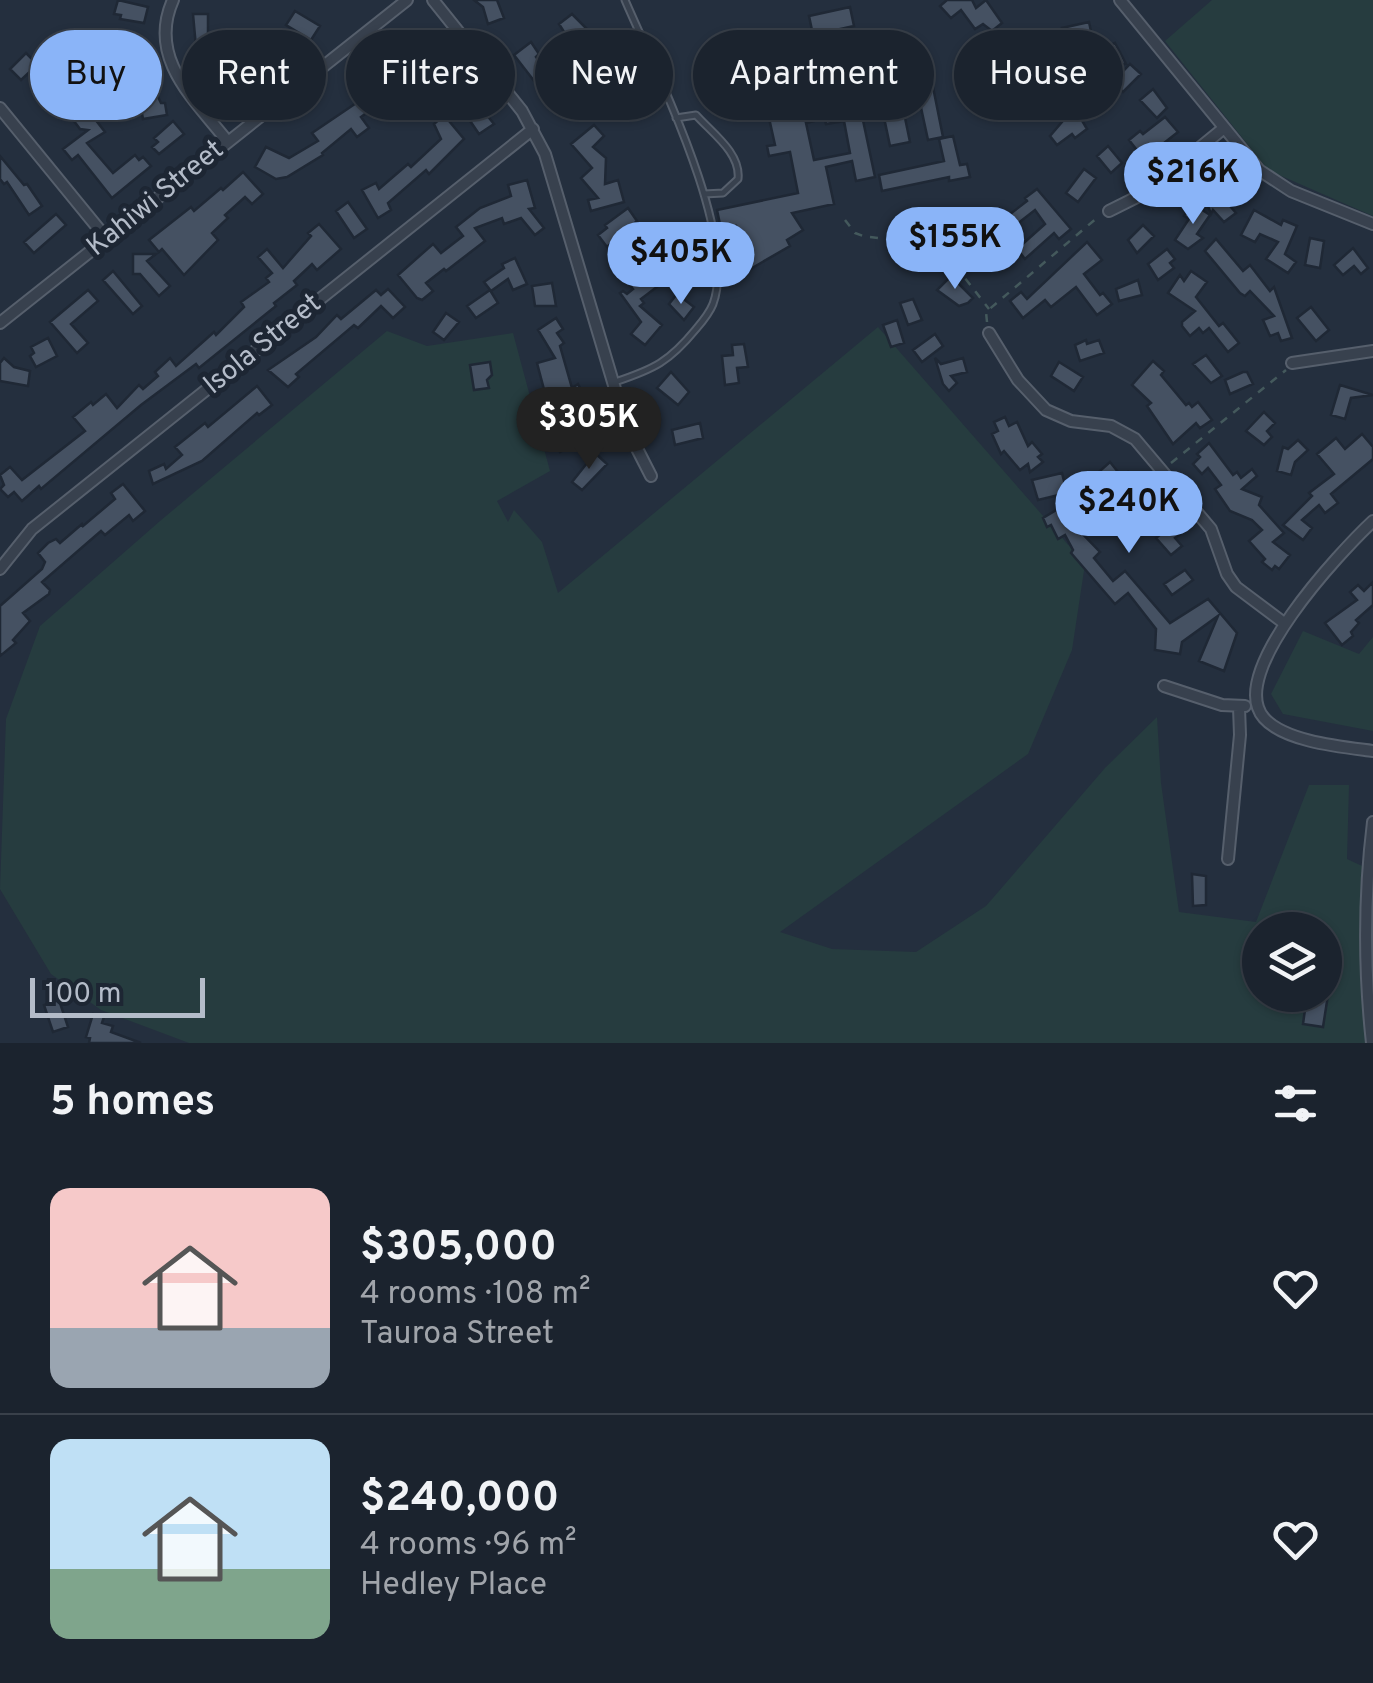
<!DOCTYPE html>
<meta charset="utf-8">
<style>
:root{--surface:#1b232e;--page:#282f3a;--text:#f1f3f6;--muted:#a0a4aa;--line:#39404a;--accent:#8ab4f8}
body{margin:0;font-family:Overpass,sans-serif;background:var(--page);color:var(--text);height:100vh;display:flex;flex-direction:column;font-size:38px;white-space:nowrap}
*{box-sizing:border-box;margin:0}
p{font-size:32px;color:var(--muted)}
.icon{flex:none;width:55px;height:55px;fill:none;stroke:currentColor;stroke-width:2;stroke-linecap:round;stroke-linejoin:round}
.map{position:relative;height:1043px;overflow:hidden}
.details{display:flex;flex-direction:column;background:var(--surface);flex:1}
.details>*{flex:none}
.top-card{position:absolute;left:30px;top:30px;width:1315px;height:90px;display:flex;gap:20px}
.buttons{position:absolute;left:1242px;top:912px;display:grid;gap:20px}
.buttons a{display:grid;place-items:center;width:100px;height:100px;border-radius:50%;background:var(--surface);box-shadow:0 2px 8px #0004,0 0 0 2px var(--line);font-size:50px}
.scale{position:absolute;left:30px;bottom:25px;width:175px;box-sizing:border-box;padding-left:10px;border:5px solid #b4bcc9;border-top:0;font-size:28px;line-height:35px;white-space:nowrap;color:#b4bcc9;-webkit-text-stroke:8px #1d2633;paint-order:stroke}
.price{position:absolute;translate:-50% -85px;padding:0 22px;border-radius:35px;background:var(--accent);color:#111;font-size:32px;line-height:65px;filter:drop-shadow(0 2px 5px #0008)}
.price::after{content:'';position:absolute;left:50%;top:60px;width:30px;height:22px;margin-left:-15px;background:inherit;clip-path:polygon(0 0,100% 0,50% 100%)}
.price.active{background:#222;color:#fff}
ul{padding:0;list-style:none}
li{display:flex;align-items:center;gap:30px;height:250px;padding:0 50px}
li+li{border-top:2px solid var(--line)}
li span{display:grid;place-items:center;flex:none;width:280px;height:200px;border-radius:20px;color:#555}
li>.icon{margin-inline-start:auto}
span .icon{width:120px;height:120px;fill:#fffc;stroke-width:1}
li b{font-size:42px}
h2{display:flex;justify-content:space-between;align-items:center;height:120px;padding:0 50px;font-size:42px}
.tag{padding:0 35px;border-radius:45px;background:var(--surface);box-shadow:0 2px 8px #0004,0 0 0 2px var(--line);font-size:35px;line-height:90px}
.tag.active{background:var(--accent);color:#111}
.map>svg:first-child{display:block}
.green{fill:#263c3f;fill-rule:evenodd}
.building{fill:#455162;stroke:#1f2835;stroke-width:2.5}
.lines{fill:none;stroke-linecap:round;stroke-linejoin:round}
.lane-casing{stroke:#565f6c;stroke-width:9}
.street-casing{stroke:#565f6c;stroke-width:14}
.path{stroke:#44595c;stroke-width:2.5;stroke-dasharray:8 8;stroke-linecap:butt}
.lane{stroke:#38414e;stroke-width:5}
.street{stroke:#38414e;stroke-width:10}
.labels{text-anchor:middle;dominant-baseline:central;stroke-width:10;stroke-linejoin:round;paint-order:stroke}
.street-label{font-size:28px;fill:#b4bcc9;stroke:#1d2633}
</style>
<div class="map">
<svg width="1373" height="1043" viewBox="0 0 1373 1043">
<rect width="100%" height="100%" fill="#242f3e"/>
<!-- green -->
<path class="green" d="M1212,0H1373V216L1268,170L1165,41Z
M883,29L894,82L869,88L862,62L867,89L842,95L830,41Z
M878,327L1085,564L1072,650L1028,754L780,932L832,949L916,952L986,906L1105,768L1157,717L1161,783L1179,912L1256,922L1309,785H1349L1347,859L1373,871L1371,1043H189L101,1010L51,974L0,889L6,719L40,626L160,521L387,331L427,346L513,333L550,471L497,501L508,522L514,510L542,542L558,593ZM1260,930H1325V995H1260Z
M1303,631L1359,654L1373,637V731L1283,714L1271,694Z"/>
<!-- building -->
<path class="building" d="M118,0L148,7L144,23L120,19L121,15L114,14Z
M474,0H497L504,18L488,24L483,7Z
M947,0H972L976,8L986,0L1002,23L992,31L983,24L975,29L961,10L951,18L940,6Z
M850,7L854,26L813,35L809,16Z
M295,11L320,26L311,40L286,25Z
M193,14H208V47H196Z
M572,14L593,35L571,51L562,38L566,35L559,24Z
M1089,22L1092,36L1065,42L1062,28Z
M423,34L434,52L420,60L408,43Z
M272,37L289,56L271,72L252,81L241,59Z
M139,39L143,54L114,63L107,49Z
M910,41L917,73L897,77L890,45Z
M531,42L539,54L536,57L546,71L553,66L575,95L593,93L596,110L569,115L564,90L548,99L514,55Z
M999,43L1015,47L1025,44L1029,59L1017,62L996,57Z
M1115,43L1126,64L1091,63V54Z
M26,53L35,62V67L21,80L10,69Z
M753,54L757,73L715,82L713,73L703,75L701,65Z
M219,64L232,86L218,94L205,72Z
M1130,64L1141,74L1123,92L1113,82Z
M1045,66L1062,86L1087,129L1075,138L1072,134L1057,145L1050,136L1062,122L1050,105L1034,118L1027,109L1048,93L1033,76Z
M145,70L161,103H165L167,115L143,119L138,92L130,96L123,82Z
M421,74L432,100L419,106L412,93L407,96L401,84Z
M370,77L390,101L380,110L376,106L361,117L369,128L357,137L351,129L322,153L323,155L287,177L276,179L255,167L266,147L289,158L318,141L312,133L368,95L360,86Z
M931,77L943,137L928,140L915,80Z
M898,84L910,142L890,146L878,89Z
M1153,89L1167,108L1157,118L1140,100Z
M857,92L875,177L856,181L852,161L826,167L834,204L792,213L803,230L787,240L790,246L728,282L723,261L741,250L736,226L721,229L717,210L798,193L790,152L769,156L767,146L775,145L769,118L787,114L786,107L809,102L814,121L806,123L814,160L850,153L844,121L826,124L824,115L841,111L838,96Z
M66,95L85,99L84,105L105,132L87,143L113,173L135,155L139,160L143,157L151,166L112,198L78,155L72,160L63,149L88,130L80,129L64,108Z
M477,103L494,124L479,134L464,112Z
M444,115L464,139L429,174L426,170L388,203L391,210L378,218L362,190L376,183L379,189L408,164L411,167L441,139L434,124Z
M1165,117L1178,132L1155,150L1159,154L1147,163L1129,140L1140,131L1143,134Z
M173,121L184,134L159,154L152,147L158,142L154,138Z
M594,125L604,136L593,147L606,158L605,184L618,180L624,202L591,211L588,200L598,198L581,178L592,168L571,144Z
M953,136L960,165L967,164L970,177L949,181V177L882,191L879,175L944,161L939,139Z
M1108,146L1122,163L1111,173L1097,156Z
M0,156L24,185L27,184L42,206L29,215L7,182L4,184L0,179Z
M1084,169L1096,178L1078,202L1066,193Z
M243,172L263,194L252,204L245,197L225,215L228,218L212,233L218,240L184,275L162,249L159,252L149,240L191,207L194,211L221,188L223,190Z
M1218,175L1224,190L1218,192L1236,213L1224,222L1213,210L1211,214L1199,183Z
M527,180L535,208L529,209L544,228L535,235L521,218L504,224L502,218L475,228L485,241L446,271L444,269L426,283L433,291L422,300L417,298L398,275L433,244L441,253L463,236L456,227L480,208L511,196L508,185Z
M1037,189L1071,229L1059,239L1054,233L1025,259L1017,249L1045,224L1035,210L1003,235L996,225L1027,201L1025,198Z
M348,202L367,229L354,238L336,211Z
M1193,204L1210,215L1197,234L1203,238L1188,249L1175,240L1189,219L1184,216Z
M628,208L637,221L607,247L598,235L607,228L605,225Z
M1254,210L1281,225L1283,220L1297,226L1285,254L1296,262L1288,273L1266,259L1278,242L1260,234L1255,242L1241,235Z
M56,214L66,225L34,253L24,242Z
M319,224L341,249L317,270L312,264L294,281L297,285L274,303L276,306L199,368L196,364L141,405L41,489L39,486L22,501L14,492L8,497L0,489L4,485L0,475L10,467L22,480L85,431L73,417L91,402L93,405L106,394L117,408L139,385L143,389L158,376L155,372L170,358L176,366L214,332L216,335L244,307L241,302L269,282L266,278L272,273L258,257L267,249L283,268L311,236L308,233Z
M1143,225L1154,236L1137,253L1128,240Z
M1310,238L1324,241L1320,268L1305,265Z
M1216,239L1243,271L1250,265L1270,291L1274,287L1292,338L1281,341L1278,333L1270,336L1263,320L1274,316L1250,291L1245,296L1240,293L1205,251Z
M1087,242L1102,260L1084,274L1100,295L1103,293L1112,304L1097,315L1076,287L1051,307L1045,300L1023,318L1010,301L1021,292L1027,299Z
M636,246L650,270L664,260L674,274L641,299L644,303L640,306L662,325L645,345L631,334L641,322L620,293L623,291L627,294L633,289L610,261Z
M1353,248L1368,268L1361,274L1354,266L1343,275L1334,265Z
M1167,249L1175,259L1170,263L1174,268L1158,280L1148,264Z
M133,254H156L147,261L170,286L159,296L140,274H133Z
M515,258L527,284L513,290L508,279L491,291L484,282L504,268L502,264Z
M113,271L142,306L133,314L103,280Z
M1191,271L1207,282L1196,297L1219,326L1223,323L1239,343L1228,352L1209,328L1203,333L1199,328L1190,336L1182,326V322L1195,311L1168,293L1180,275L1184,281Z
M951,276L973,298L968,303L959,306L937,290Z
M1138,280L1142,295L1119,301L1116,289Z
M552,283L556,306H535L532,286Z
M388,289L405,307L393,318L381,306L358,328L354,325L296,374L299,377L288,387L268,370L316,337L337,315L341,319L376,290L381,295Z
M88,290L98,301L71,324L88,343L77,353L50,322Z
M490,290L498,303L476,318L467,306Z
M677,294L694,307L684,320L669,304Z
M913,299L922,320L908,325L900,303Z
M1311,307L1329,330L1316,341L1297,318Z
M446,313L459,322L444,340L433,332Z
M556,318L563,329L557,333L564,343L560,346L572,388L578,384L588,403L583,405L597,433L560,452L539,400L546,397L537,363L555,358L538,330Z
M897,320L904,343L891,347L883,325Z
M935,334L943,346L922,362L913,350Z
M48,338L57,356L36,367L30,356L34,353L31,347Z
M1086,340L1087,344L1099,340L1104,353L1080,361L1075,345Z
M744,344L748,367L737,368L739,383L725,385L722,356L733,355L732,345Z
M1206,355L1222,376L1211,383L1193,364Z
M4,358L14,367L30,371L28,386L0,381V363Z
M935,358L941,364L963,358L967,372L951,376L957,383L949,391L943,384Z
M1153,361L1164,371L1161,375L1186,405L1189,403L1192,407L1198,402L1212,420L1200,428L1196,423L1173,444L1147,406L1151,403L1132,385Z
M490,362L492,375L487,380L489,388L474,390L470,365Z
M1059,362L1083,377L1074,391L1051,376Z
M671,372L689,392L678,405L657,388Z
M1243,372H1247L1253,384L1230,394L1225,380Z
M1340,385L1373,395L1351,398L1345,419L1331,415Z
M257,386L272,405L259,415L257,413L202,461L153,484L149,471L164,464L166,469L182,455L175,447L205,423L208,427Z
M1264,412L1275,423L1267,431L1272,437L1264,445L1246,431Z
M1005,417L1009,426L1017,422L1028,446L1032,442L1042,454L1038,457L1043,462L1030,472L1028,464L1020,470L1004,451L1001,454L992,434L998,431L994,422Z
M700,423L703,438L675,445L672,430Z
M1362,434L1373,447V459L1331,494L1338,503L1325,513L1319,505L1302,520L1312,528L1303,540L1283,525L1312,496L1309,493L1334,474L1317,454L1336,438L1345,449Z
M1298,440L1308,450L1295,462L1291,475L1277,471L1283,447L1288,449Z
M1209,443L1233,475L1237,472L1241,478L1252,469L1257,476L1242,489L1262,497L1259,505L1284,533L1273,542L1290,555L1279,569L1275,566L1272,570L1262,562L1265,559L1249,541L1262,530L1252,520L1230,511L1215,489L1221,485L1208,468L1202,474L1193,464L1200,457L1197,454Z
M595,453L607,464L582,490L572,482Z
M1110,462L1122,477L1128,472L1156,507L1149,513L1152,517L1127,538L1112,523L1114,521L1105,508L1074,525L1100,552L1094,558L1113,581L1125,571L1170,623L1208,599L1237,633L1224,671L1199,661L1218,616L1182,642L1180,654L1155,650L1156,629L1128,593L1115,604L1071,553L1073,550L1065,535L1058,539L1051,525L1047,527L1043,518L1096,486L1038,500L1032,480L1062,473L1066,489L1087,473L1092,478Z
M123,484L145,511L133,521L129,515L105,535L101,531L42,582L50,590L49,594L23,613L30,621L13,640L16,643L0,656V606L42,569L45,562L38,553L48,543L56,539L60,543L82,524L83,526L115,499L111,493Z
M1172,525L1180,534L1175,538L1182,546L1171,555L1156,538Z
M1185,570L1193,580L1172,595L1164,584Z
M1373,582V605L1356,620L1359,623L1351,632L1353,636L1342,645L1325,623L1357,600L1350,592L1358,585L1364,591Z
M1192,874L1206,876V905L1193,906Z
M1307,995H1328L1323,1027L1303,1024Z
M59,1000L68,1027L53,1032L44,1005Z
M93,1014L104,1017L102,1023L113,1026L111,1032L141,1043H89L90,1038L86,1037Z"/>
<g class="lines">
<defs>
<path id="lane" d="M676,118L696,115C712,133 741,153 738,179L723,193L704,194
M615,382C654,369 669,362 696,329C702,322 709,314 713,304C739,234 654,68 625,0"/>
<path id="street" d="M173,0C147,58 194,99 228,142
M433,0L522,111L545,154L627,429L651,476
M1120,0L1259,170L1291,191L1373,224
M0,108L107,239
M1109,211L1143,194L1224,128
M0,323L407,0
M989,333L1018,380L1046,410L1071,421L1111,426L1135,439L1211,529L1227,574L1236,587L1284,623
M1292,363L1373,351
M1373,521C1341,551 1225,674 1264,718C1285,742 1343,747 1373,751
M0,569L32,529L533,129
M1164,686L1222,705L1245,706
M1228,859L1240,735L1239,707
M1372,1043C1364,970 1364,895 1373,822"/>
</defs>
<!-- lane casing -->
<use href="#lane" class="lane-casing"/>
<!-- street casing -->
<use href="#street" class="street-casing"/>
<!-- path -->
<path class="path" d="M845,220L855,233L863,236L940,246L989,309
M987,322L986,312L1098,217
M1171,463L1286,370"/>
<!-- lane -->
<use href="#lane" class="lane"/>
<!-- street -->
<use href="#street" class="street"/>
</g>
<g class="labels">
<!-- street labels -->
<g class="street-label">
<text transform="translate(156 199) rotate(-39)">Kahiwi Street</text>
<text transform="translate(263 345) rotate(-39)">Isola Street</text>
</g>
</g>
</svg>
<div class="buttons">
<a><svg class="icon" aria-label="layers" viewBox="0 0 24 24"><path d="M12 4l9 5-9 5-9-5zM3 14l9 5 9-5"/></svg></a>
</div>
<div class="scale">100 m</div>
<b class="price" style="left:1193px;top:227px">$216K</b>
<b class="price" style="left:955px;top:292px">$155K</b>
<b class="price" style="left:681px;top:307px">$405K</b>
<b class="price active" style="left:589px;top:472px">$305K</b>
<b class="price" style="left:1129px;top:556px">$240K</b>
<div class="top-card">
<a class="tag active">Buy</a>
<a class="tag">Rent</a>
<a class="tag">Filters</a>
<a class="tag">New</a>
<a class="tag">Apartment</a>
<a class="tag">House</a>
</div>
</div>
<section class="details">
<h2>5 homes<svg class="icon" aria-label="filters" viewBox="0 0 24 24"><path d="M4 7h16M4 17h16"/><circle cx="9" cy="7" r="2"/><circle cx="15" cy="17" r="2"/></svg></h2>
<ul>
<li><span style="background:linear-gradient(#f6c9c9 70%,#9aa5b1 0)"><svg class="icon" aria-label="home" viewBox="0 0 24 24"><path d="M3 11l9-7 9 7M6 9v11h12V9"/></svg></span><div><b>$305,000</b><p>4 rooms · 108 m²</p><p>Tauroa Street</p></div><svg class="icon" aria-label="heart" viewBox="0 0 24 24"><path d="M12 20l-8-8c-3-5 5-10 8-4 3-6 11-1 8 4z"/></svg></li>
<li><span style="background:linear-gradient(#bfe0f5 65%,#7fa58c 0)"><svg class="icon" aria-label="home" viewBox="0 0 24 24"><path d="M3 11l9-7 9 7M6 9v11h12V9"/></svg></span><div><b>$240,000</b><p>4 rooms · 96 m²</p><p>Hedley Place</p></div><svg class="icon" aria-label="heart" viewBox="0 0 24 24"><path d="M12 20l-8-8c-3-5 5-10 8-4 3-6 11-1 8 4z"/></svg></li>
</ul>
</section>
